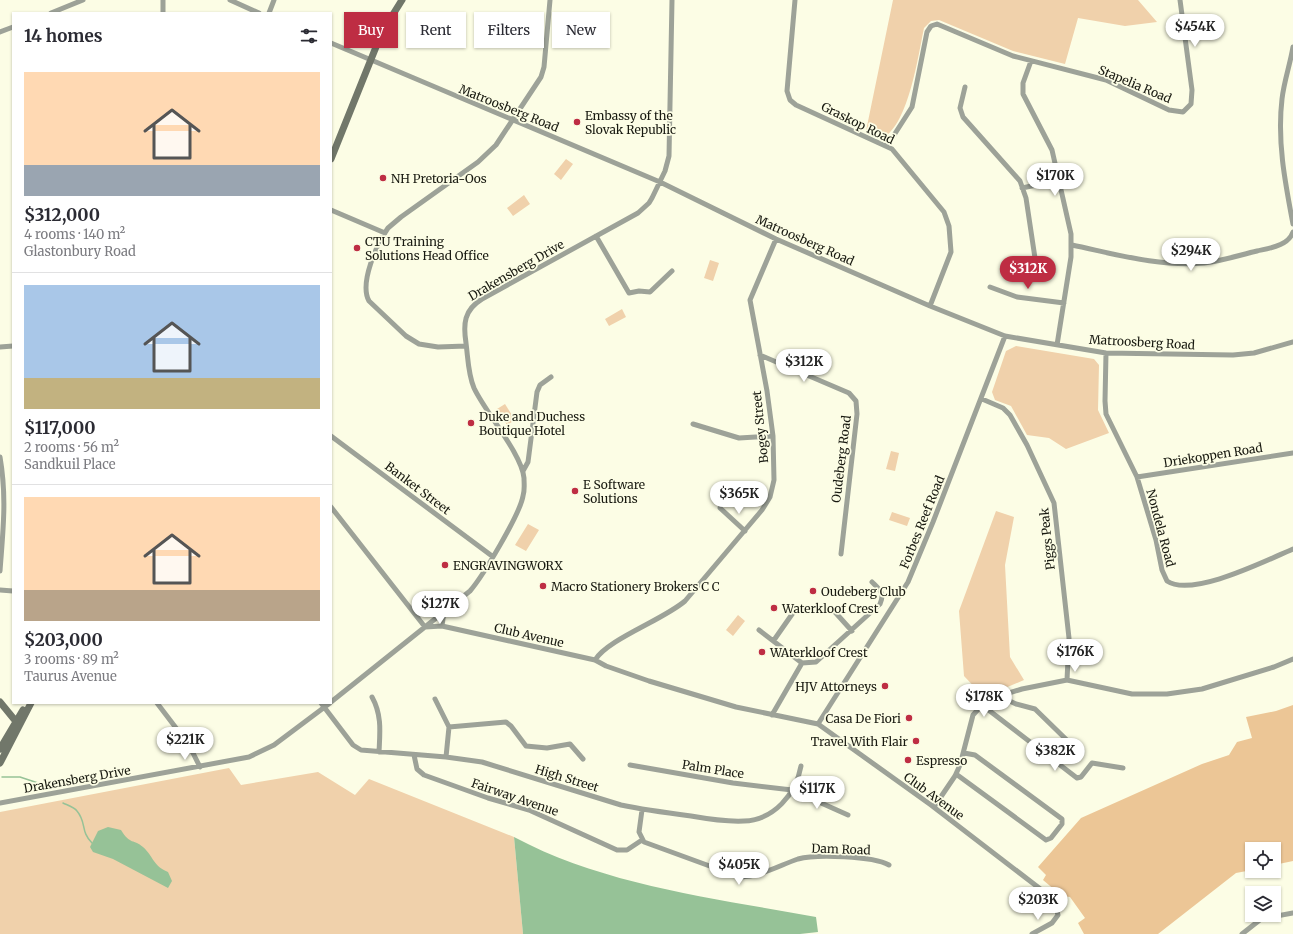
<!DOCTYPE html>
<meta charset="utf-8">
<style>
:root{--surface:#fff;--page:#f7f7f7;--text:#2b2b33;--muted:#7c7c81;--line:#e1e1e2;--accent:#be2d43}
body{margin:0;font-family:Merriweather,serif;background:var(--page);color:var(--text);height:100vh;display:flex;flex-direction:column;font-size:15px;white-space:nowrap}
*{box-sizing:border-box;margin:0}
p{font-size:13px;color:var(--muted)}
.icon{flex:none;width:22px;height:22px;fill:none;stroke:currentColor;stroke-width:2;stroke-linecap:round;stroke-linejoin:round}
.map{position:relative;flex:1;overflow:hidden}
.drawer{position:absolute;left:12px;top:12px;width:320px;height:692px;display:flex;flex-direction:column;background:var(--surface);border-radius:0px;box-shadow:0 1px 3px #0004}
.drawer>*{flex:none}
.hud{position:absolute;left:344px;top:12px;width:380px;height:36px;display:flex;gap:8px}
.buttons{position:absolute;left:1245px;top:842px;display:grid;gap:8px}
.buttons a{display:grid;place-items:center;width:36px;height:36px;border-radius:0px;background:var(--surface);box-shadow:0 1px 3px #0004;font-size:20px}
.price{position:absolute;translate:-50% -34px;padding:0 9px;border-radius:14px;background:#fff;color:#222;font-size:13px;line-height:26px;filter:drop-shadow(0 1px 2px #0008)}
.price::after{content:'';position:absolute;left:50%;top:24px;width:12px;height:9px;margin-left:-6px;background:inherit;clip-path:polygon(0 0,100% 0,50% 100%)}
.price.on{background:var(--accent);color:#fff}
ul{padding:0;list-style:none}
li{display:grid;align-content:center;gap:8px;height:212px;padding:0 12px}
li+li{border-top:1px solid var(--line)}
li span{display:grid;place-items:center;height:124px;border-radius:0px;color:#555}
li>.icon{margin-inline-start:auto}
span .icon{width:72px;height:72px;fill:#fffc;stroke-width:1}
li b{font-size:17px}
h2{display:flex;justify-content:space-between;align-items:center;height:48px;padding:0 12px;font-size:17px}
.chip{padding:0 14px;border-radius:0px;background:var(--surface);box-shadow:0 1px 3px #0004;font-size:14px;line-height:36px}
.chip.on{background:var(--accent);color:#fff}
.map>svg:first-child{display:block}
.green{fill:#f0d1ab}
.forest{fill:#ecc696}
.water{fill:#96c297}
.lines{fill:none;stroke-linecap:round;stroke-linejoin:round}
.stream{stroke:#96c297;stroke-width:1.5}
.street{stroke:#9da298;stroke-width:5}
.secondary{stroke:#71776a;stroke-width:7}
.poi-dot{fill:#be2d43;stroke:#fcfde5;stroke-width:1.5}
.labels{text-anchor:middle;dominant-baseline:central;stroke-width:3.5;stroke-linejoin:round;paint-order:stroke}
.street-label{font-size:12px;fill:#181910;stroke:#fcfde5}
.poi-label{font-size:12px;fill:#181910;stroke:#fcfde5;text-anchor:start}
</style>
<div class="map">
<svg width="1293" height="934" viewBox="0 0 1293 934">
<rect width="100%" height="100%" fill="#fcfde5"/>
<!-- green -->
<path class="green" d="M893,0H1138L1157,22L1125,26L1078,18L1065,64L1013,51L939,20L931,21L924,28C918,56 909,123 883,138L866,131Z
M566,159L573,164L561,180L554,174Z
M524,195L530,204L513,216L507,208Z
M710,260L719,263L713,281L704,278Z
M622,309L626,317L609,326L605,319Z
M1016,346L1094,359L1099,365L1098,410L1109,433L1066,449L1049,438L1027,435L1011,406L995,400L992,392L1006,351Z
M505,404L515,420L507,425L497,409Z
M891,451L899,453L895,471L886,469Z
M996,511L1014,517L1005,565L1010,657L1024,680L984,697L964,676L959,611Z
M892,512L910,518L907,526L889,520Z
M528,524L539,530L526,551L515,545Z
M738,615L745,621L733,636L726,630Z
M229,768L241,785L318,772L355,795L369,779L514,837L523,934H0V812Z"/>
<!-- forest -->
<path class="forest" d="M1293,705V861L1274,865V849H1252V870L1236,873L1158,934H1084L1078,923L1085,918L1070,897L1062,896L1043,880L1046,875L1038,867L1081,818L1202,764L1229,755L1237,742L1252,738L1246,717L1276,711Z"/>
<!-- water -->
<path class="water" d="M108,827L121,830C130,845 134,839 143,847C154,857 153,866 168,872L172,881L168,888L113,859L93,852L90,847L98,831Z
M514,837C606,886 714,898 816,917L818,932L800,934H523Z"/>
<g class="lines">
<!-- stream -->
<path class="stream" d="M2,777H20L41,784
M63,803C67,805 74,807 77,811C87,823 80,831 92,843"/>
<!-- street -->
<path class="street" d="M163,0V13
M230,0L259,13
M795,0L787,91L790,100L796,105L892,149L944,212L949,226L951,252L930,306
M51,13L83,0
M269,13L274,0
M0,32L13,27
M331,43L660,182L776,239L930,306L1005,336L1106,353L1233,355L1254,353L1293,342
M1293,47C1290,65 1284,81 1282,99C1277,141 1285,182 1293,224
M1031,61L1023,83V94L1052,150L1071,234V257L1057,345
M965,87L960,108L963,117L1020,181L1026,198L1035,258
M887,146L912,107L927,32L931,26L937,24L1013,56L1106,80L1169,110L1183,112L1191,104L1192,90L1180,0
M1022,188L1060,180
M331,210L385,233
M596,236L629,293L639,291L650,292L672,271
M1072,245C1115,254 1159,267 1204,263C1222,261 1240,255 1257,251C1270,248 1288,246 1293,232
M990,287L1017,297L1064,303
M466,346L438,347L419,344L406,336L369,301C359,283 377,244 388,228L401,217L478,162L496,145L541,77L544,67L550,0
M0,347L13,346
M1106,353L1105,401L1106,414L1137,477L1156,540L1162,570L1167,581C1192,598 1267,560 1293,549
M760,355L849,393L856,401L857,414L841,554
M982,399L1003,408L1010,415L1027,445L1054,503L1069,638L1067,680
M693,424L739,438L773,436
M331,436L492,556
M0,457C7,498 3,530 0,571
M523,471L528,462L537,392L540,385L551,377
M1137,477L1293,453
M735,489L721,505L720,508L745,531
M331,507L425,627
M0,590L13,591
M834,611L852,631
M442,626L444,611
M425,627L442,626L595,660L606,666L649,681L736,707L818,724L931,805L1043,891L1056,907L1058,915L1052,923L1032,934
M759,630L802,663L816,662L880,604C885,593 880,590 872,582
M774,640L795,610
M595,660C608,639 663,620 685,601L762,510L770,497L774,480L773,436L767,391L750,300L776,239
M999,696L1016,704L1035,709L1076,749
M372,697C382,715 380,732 379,752
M435,699L449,727L506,722L511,726L526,746L547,748L570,744L583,759
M331,702L470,591C483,576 520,514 523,496C525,490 524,484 524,478C522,454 485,412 474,388C468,374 468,358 466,343C463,324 464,310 482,299L638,213L649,203L652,198L665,171L669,156L672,0
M157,703L189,745L200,767
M321,703L353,745L361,750L446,757L482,762L621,805C645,810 668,813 691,816C708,819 726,822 744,821C774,820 796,794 801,766
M982,705L1077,778L1081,777L1092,763L1123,768
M772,715L802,663
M818,724L908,582L933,522L1005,336
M414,755L417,769L424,775L488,798L529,810L617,850H627L642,840
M446,757L449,727
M630,765L733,783L792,790L848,815
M956,774L1046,840L1051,838L1062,824V819L975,755L964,753
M0,803L249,757L274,745L330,703
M934,807L955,776L960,765L973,715L982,705L993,698L1022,689L1067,680L1132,694H1167L1202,689L1274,667L1293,659
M642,810L639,832L644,842L737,876C754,880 780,865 798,859C816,854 873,856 889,865
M1242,934L1261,919L1293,913"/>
<!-- secondary -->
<path class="secondary" d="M331,159L382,32L402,0
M0,702L18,724
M0,749L23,710
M0,763L31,703"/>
</g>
<!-- markers -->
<g class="poi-dot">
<circle cx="577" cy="122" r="4"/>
<circle cx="383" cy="178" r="4"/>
<circle cx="357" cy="248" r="4"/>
<circle cx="471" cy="423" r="4"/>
<circle cx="575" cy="491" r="4"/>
<circle cx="445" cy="565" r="4"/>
<circle cx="543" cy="586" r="4"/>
<circle cx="813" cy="591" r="4"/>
<circle cx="774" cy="608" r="4"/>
<circle cx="762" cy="652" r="4"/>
<circle cx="885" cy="686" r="4"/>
<circle cx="909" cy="718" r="4"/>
<circle cx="916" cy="741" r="4"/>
<circle cx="908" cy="760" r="4"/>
</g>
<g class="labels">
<!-- street labels -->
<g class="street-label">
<text transform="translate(1135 84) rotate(23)">Stapelia Road</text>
<text transform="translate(509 108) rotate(22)">Matroosberg Road</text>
<text transform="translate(858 123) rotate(26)">Graskop Road</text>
<text transform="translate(805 240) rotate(24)">Matroosberg Road</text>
<text transform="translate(516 270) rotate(-30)">Drakensberg Drive</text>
<text transform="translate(1142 342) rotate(3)">Matroosberg Road</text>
<text transform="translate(760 427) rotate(-96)">Bogey Street</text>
<text transform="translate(1213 455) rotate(-9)">Driekoppen Road</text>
<text transform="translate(841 459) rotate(-83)">Oudeberg Road</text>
<text transform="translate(418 488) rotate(37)">Banket Street</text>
<text transform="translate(922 522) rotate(-68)">Forbes Reef Road</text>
<text transform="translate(1161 528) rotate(75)">Nondela Road</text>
<text transform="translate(1047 539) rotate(-96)">Piggs Peak</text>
<text transform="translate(529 635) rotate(13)">Club Avenue</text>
<text transform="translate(713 769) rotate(9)">Palm Place</text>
<text transform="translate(567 778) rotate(17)">High Street</text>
<text transform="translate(77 779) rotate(-10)">Drakensberg Drive</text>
<text transform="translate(934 796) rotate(36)">Club Avenue</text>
<text transform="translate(515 797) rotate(19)">Fairway Avenue</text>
<text transform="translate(841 849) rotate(2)">Dam Road</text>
</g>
<!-- poi labels -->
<g class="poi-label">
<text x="585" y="115">Embassy of the<tspan x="585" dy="14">Slovak Republic</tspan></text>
<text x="391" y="178">NH Pretoria-Oos</text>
<text x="365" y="241">CTU Training<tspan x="365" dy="14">Solutions Head Office</tspan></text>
<text x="479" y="416">Duke and Duchess<tspan x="479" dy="14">Boutique Hotel</tspan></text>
<text x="583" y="484">E Software<tspan x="583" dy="14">Solutions</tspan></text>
<text x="453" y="565">ENGRAVINGWORX</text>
<text x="551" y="586">Macro Stationery Brokers C C</text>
<text x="821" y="591">Oudeberg Club</text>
<text x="782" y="608">Waterkloof Crest</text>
<text x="770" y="652">WAterkloof Crest</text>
<text x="877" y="686" text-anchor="end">HJV Attorneys</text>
<text x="901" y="718" text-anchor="end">Casa De Fiori</text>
<text x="908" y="741" text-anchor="end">Travel With Flair</text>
<text x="916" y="760">Espresso</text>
</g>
</g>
</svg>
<div class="buttons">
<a><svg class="icon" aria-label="locate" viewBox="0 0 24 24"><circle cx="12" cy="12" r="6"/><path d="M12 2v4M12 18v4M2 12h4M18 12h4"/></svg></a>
<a><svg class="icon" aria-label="layers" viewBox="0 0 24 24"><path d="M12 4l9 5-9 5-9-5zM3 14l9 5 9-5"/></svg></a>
</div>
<b class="price" style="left:1195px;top:48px">$454K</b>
<b class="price" style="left:1055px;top:197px">$170K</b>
<b class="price" style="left:1191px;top:272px">$294K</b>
<b class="price on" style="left:1028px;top:290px">$312K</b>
<b class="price" style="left:804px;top:383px">$312K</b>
<b class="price" style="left:739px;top:515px">$365K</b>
<b class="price" style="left:440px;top:625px">$127K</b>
<b class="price" style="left:1075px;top:673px">$176K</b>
<b class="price" style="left:984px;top:718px">$178K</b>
<b class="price" style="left:185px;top:761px">$221K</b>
<b class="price" style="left:1055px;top:772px">$382K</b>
<b class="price" style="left:817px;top:810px">$117K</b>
<b class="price" style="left:739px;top:886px">$405K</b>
<b class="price" style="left:1038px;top:921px">$203K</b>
<div class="hud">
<a class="chip on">Buy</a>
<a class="chip">Rent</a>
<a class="chip">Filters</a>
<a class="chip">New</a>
</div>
<section class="drawer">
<h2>14 homes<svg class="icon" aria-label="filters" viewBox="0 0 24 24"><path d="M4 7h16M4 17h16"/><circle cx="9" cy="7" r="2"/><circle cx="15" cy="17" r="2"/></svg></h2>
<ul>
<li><span style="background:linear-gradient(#ffd9b3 75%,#9aa5b1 0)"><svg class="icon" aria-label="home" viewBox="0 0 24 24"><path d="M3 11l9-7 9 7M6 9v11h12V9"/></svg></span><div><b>$312,000</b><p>4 rooms · 140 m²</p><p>Glastonbury Road</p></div></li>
<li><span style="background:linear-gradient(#a9c7e8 75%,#c2b280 0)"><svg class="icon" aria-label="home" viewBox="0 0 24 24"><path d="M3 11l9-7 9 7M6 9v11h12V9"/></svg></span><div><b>$117,000</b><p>2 rooms · 56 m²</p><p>Sandkuil Place</p></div></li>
<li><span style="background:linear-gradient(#ffd9b3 75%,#b9a48a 0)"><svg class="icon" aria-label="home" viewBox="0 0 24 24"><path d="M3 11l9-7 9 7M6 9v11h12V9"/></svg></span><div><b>$203,000</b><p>3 rooms · 89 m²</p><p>Taurus Avenue</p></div></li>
</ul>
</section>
</div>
